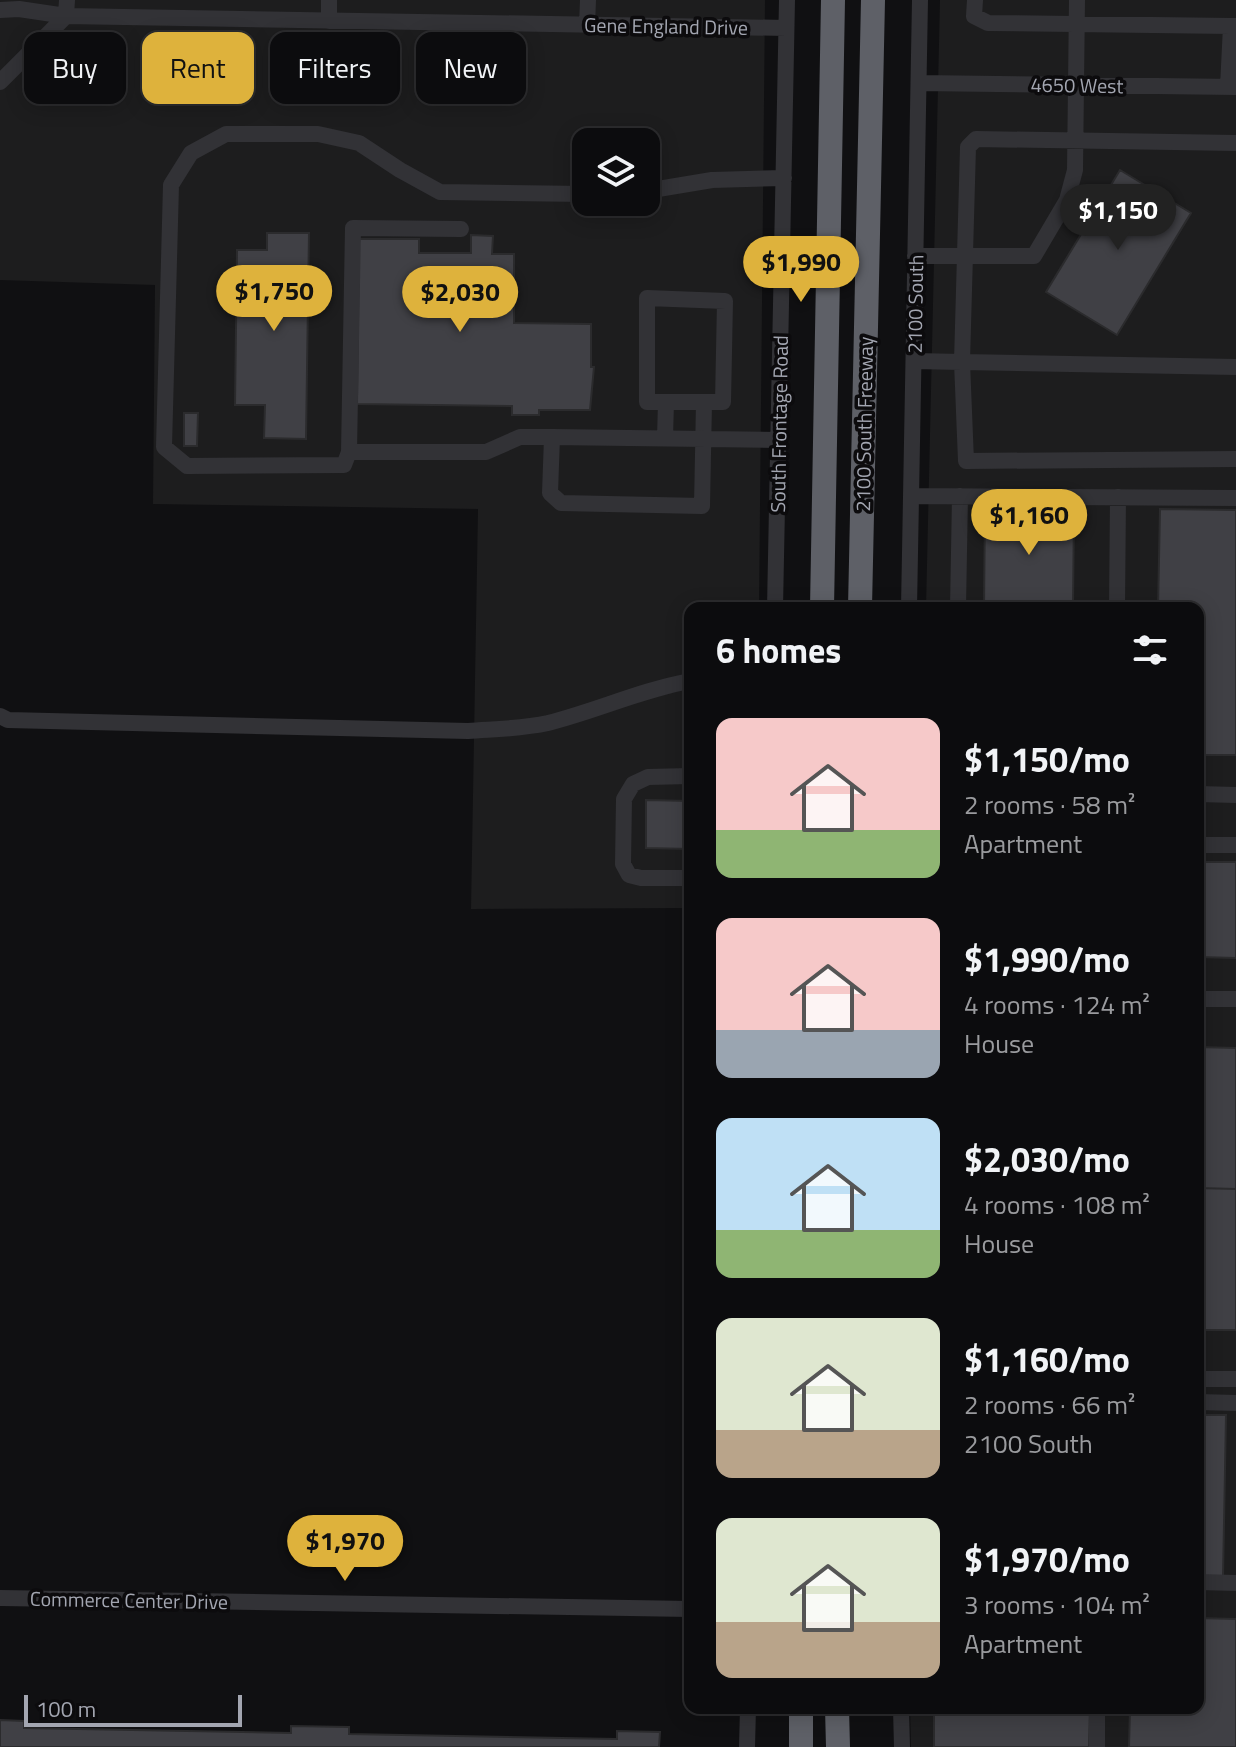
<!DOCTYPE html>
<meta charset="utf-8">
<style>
:root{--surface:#0c0c0e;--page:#151517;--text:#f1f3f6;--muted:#9a9b9e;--line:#2c2c2e;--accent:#deb23c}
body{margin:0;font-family:"Titillium Web",sans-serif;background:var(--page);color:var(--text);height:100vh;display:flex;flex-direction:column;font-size:30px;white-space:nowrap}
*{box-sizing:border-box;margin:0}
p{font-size:26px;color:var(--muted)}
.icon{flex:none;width:44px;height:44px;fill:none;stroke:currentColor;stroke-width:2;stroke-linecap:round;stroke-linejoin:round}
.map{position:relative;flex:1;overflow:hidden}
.details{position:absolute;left:684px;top:602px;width:520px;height:1112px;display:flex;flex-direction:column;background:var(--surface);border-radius:16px;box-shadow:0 4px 20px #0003,0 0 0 2px var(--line)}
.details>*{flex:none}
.top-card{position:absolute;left:24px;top:32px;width:540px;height:72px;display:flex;gap:16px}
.tools{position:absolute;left:572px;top:128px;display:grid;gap:16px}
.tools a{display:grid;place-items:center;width:88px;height:88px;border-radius:16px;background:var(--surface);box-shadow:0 4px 20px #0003,0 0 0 2px var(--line);font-size:40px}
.scale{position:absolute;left:24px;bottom:20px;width:218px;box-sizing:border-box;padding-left:8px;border:4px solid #a3a6b1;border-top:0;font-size:22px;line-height:28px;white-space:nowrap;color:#a3a6b1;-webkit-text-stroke:6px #0c0b0d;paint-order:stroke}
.price{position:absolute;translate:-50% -68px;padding:0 18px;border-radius:28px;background:var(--accent);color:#111;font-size:26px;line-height:52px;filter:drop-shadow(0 2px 4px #0008)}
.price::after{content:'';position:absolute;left:50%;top:48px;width:24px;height:18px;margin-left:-12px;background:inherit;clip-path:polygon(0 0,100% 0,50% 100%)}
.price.active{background:#222;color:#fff}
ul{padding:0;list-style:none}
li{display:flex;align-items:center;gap:24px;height:200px;padding:0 32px}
li span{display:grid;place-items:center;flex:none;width:224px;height:160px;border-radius:16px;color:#555}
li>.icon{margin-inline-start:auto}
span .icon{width:96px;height:96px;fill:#fffc;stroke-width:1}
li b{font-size:34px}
h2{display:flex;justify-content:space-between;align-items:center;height:96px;padding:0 32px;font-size:34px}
.chip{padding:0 28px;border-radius:16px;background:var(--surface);box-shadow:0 4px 20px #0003,0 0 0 2px var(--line);font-size:28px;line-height:72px}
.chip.active{background:var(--accent);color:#111}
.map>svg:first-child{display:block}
.built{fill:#1d1d1e;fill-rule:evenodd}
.building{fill:#404045;stroke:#2b2b2d;stroke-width:2}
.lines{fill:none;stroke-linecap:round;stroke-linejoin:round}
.minor{stroke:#323236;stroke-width:16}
.highway{stroke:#5e6067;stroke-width:24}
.labels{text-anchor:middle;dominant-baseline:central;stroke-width:7;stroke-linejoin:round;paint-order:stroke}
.street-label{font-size:20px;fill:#a3a6b1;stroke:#0c0b0d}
</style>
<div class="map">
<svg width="1236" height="1747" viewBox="0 0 1236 1747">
<rect width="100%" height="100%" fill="#101012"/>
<!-- built -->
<path class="built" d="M0,0H765L759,608H690V908L471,909L478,509L153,504L155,285L0,280ZM586,142H646V202H586Z
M940,0H1236V1747H911L910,1708H1198V608H926Z"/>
<!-- building -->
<path class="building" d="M1120,170L1191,213L1117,335L1046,292Z
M267,233H309L306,439L264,438L265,405H235L237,250H267Z
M471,235L493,236L492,254H514V323L591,324V367H594L590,410H539V415H512V406L357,404L359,239H419V253H471Z
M184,413H198L197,446H184Z
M985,505L1074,506L1073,608H984Z
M1160,509L1236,510V755H1198V608H1158Z
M646,800L690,801V849L646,848Z
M1198,862H1236V958L1198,957Z
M1198,1047L1236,1048V1189L1198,1188Z
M1198,1188L1236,1189V1330H1198Z
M1198,1415H1226L1223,1578H1198Z
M1198,1618L1236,1619V1747H1129L1130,1708H1198Z
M934,1708H1090L1089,1747H934Z
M0,1720L24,1721V1728L291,1733V1726L349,1727V1734L617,1739V1731L660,1732L659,1747H0Z"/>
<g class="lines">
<!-- minor -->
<path class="minor" d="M329,0V21
M975,0L974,16L988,23L1231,26
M0,10L19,9L66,16L786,28
M587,25L588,0
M0,82L66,16L67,0
M919,83L1236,87
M1228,87L1231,26H1236
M646,191L712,180L784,178
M461,229L353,228L349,452H486L520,437H552
M915,256H1034L1067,200L1075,170L1077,0
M914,361L962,362L968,147L976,139L1236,143
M1236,367L962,362L966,461L1236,459
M704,402H647V298L725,301L723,402H704L702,506L561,503L550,493L552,437L778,440
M665,438L666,402
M349,452L344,465L187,466L164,447L171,185L191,153L226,134H318L359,143L400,170L440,192L586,194
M911,496L1236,498
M775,608L787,0
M909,608L920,0
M958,608L960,496
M1117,608L1118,497
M0,716L8,720L468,731C495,729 521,729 548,723C596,711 641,690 690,681
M690,776L648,777L633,784L624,799L623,864L629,875L641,878H690
M1198,794L1236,795
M1198,845H1236
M1198,999H1236
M1198,1379H1236
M1198,1402L1236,1403
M1198,1582L1236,1583
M0,1598L690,1609
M901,1708L902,1747
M1097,1708V1747
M747,1747L748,1708"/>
<!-- highway -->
<path class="highway" d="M822,608L833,0
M860,608L873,0
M837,1708L838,1747
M801,1747V1708"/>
</g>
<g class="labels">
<!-- street labels -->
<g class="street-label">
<text transform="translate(666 26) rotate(1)">Gene England Drive</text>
<text transform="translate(1077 85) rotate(1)">4650 West</text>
<text transform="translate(915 304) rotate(-89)">2100 South</text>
<text transform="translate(779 424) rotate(-89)">South Frontage Road</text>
<text transform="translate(864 424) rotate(-89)">2100 South Freeway</text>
<text transform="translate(129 1600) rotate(1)">Commerce Center Drive</text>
</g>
</g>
</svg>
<div class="tools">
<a><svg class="icon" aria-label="layers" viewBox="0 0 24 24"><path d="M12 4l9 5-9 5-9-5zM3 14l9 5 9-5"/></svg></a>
</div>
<div class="scale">100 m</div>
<b class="price active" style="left:1118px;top:252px">$1,150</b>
<b class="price" style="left:801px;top:304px">$1,990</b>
<b class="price" style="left:274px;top:333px">$1,750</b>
<b class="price" style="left:460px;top:334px">$2,030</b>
<b class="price" style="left:1029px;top:557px">$1,160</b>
<b class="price" style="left:345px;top:1583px">$1,970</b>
<div class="top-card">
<a class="chip">Buy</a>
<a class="chip active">Rent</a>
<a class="chip">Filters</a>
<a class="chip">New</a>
</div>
<section class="details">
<h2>6 homes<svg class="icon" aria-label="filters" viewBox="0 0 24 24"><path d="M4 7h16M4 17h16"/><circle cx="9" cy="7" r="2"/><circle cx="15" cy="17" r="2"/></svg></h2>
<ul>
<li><span style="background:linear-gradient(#f6c9c9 70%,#8fb573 0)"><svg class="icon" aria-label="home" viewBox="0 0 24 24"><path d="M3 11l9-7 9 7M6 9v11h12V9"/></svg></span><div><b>$1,150/mo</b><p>2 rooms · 58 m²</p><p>Apartment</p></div></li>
<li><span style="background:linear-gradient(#f6c9c9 70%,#9aa5b1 0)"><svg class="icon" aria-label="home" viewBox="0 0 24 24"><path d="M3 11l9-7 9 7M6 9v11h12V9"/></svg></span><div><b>$1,990/mo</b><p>4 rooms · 124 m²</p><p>House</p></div></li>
<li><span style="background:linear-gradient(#bfe0f5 70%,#8fb573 0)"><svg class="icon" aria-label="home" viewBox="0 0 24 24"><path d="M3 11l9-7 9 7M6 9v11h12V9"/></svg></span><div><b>$2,030/mo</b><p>4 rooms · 108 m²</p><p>House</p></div></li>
<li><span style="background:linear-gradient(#dfe7d0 70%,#b9a48a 0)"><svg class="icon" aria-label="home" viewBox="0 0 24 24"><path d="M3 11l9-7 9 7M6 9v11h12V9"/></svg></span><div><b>$1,160/mo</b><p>2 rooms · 66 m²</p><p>2100 South</p></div></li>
<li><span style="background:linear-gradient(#dfe7d0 65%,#b9a48a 0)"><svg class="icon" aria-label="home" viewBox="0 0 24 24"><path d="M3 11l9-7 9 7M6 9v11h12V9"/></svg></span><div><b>$1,970/mo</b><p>3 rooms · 104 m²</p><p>Apartment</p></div></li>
</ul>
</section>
</div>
